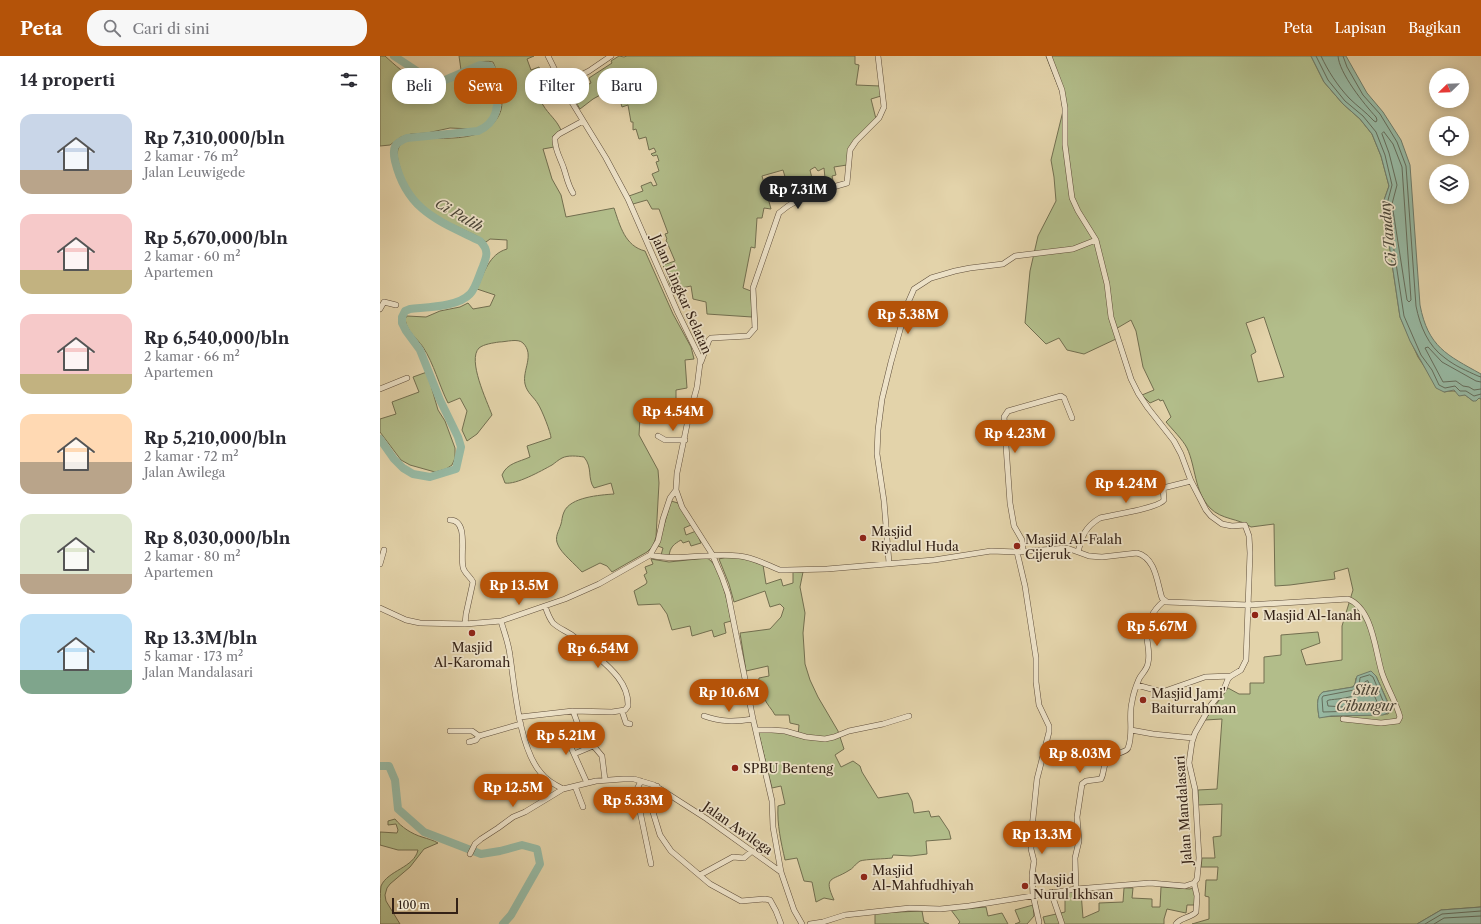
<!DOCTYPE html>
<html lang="id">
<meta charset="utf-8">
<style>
:root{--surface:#fff;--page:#f7f7f7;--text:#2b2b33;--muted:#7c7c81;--accent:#b45309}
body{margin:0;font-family:"Libre Caslon Text",serif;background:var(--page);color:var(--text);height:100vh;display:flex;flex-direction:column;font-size:15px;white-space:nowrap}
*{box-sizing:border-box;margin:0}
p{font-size:13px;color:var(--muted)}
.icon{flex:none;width:22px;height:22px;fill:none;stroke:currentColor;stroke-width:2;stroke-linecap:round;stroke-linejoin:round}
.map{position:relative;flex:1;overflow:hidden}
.side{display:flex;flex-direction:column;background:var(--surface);width:380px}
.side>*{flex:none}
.hud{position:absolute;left:12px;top:12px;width:380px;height:36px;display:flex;gap:8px}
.needle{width:26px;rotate:247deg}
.controls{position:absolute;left:1049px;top:12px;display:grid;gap:8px}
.controls a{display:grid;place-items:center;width:40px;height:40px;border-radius:50%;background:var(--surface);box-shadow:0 2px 10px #0003;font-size:20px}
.scale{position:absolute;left:12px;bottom:10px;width:66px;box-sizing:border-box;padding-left:4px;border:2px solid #332116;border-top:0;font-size:11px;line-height:14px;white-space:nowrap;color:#332116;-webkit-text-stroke:3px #ede2c8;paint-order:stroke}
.price{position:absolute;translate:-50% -34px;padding:0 9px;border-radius:14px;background:var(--accent);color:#fff;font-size:13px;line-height:26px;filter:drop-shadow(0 1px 2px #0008)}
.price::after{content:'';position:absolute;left:50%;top:24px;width:12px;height:9px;margin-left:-6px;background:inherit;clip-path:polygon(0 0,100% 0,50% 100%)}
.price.selected{background:#222;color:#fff}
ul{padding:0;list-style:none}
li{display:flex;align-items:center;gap:12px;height:100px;padding:0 20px}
li span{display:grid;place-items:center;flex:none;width:112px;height:80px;border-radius:12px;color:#555}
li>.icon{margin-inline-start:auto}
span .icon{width:48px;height:48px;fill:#fffc;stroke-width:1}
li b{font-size:17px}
h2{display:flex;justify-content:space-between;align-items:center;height:48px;padding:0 20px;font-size:17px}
.pill{padding:0 14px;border-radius:16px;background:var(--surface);box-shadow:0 2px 10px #0003;font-size:14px;line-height:36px}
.pill.selected{background:var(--accent);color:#fff}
header{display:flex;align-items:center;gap:24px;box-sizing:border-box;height:56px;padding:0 20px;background:var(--accent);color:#fff}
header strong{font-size:19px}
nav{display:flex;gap:22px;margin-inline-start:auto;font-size:14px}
.search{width:280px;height:36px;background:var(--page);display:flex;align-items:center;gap:10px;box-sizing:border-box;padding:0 14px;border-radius:16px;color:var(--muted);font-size:15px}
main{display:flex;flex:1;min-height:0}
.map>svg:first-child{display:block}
.green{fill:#b2bd8a;stroke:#726f50;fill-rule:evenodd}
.water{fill:#97b9a3;stroke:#6f7c6b}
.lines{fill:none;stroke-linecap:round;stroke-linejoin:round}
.shore{stroke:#656d5c;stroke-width:1}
.river{stroke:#97b9a3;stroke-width:8}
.minor-casing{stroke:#5f4e3b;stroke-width:6}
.minor{stroke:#ede2c8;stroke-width:5}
.poi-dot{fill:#8f2418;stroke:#ede2c8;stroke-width:1.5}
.labels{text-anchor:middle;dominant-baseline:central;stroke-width:3.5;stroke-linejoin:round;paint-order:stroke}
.street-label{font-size:13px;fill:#332116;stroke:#ede2c8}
.poi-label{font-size:13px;fill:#332116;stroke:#ede2c8;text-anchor:start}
.water-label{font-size:14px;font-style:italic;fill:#4c4739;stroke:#ede2c8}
</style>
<header>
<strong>Peta</strong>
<div class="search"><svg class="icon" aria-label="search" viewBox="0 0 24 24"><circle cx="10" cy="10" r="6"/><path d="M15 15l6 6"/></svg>Cari di sini</div>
<nav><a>Peta</a><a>Lapisan</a><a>Bagikan</a></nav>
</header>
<main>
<section class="side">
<h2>14 properti<svg class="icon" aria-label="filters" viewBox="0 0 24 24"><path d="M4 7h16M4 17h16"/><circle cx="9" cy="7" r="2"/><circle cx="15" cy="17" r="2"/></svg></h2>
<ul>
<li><span style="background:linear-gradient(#c9d6e8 70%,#b9a48a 0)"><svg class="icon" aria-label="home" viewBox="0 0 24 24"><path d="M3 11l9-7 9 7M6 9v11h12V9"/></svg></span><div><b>Rp 7,310,000/bln</b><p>2 kamar · 76 m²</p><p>Jalan Leuwigede</p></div></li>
<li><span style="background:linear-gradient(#f6c9c9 70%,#c2b280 0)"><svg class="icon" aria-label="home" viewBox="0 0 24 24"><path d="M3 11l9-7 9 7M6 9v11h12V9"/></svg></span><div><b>Rp 5,670,000/bln</b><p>2 kamar · 60 m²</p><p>Apartemen</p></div></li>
<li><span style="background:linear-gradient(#f6c9c9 75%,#c2b280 0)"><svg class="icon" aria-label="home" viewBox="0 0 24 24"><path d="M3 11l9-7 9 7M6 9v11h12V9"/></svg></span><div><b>Rp 6,540,000/bln</b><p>2 kamar · 66 m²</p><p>Apartemen</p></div></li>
<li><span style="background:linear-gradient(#ffd9b3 60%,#b9a48a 0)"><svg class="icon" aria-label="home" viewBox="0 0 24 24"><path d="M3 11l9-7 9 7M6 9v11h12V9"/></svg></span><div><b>Rp 5,210,000/bln</b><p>2 kamar · 72 m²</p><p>Jalan Awilega</p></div></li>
<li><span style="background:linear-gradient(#dfe7d0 75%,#b9a48a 0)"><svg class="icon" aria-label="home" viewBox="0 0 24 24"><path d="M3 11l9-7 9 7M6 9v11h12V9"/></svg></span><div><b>Rp 8,030,000/bln</b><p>2 kamar · 80 m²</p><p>Apartemen</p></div></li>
<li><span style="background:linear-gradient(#bfe0f5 70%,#7fa58c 0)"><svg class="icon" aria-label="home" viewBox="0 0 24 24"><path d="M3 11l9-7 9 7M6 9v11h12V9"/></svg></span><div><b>Rp 13.3M/bln</b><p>5 kamar · 173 m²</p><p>Jalan Mandalasari</p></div></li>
</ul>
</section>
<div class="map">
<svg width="1101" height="868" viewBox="0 0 1101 868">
<rect width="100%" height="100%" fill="#e3d3aa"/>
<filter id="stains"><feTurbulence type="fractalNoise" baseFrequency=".005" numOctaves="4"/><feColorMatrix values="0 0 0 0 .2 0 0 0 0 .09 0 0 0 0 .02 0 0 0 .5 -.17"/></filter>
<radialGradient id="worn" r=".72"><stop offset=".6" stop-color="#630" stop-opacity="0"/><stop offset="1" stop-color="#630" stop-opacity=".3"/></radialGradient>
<!-- green -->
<path class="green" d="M0,0H5C26,19 44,36 73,24C84,19 94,14 106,13L110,17L113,27L114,55L110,64L105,68L99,72L93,73L70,72L47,77L31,78L21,81L10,89L0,90Z
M79,0H154L147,3L151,14L159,11L162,22L152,25C154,33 158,42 163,49C169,59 176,63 181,74L173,80L174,91L163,93L172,123L181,139L186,161L234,152C240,170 245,190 265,195L293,258L311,291L314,303L305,304L307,332L296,334V352H307L304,363L287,360L260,362L259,379L278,414L279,427L276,481L273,490L267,496L232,516L227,510L220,507L202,516C196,509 181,497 178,489C174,481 179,475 181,468C182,465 182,460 184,456C190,441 220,439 234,438L231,427L214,432C207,422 213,412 204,401C197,400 188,399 182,402C178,404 175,407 172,409C161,415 136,429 125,427L122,419C127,407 139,406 150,401L147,390L171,382C171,377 162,354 158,348C154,341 147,337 145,328C142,314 155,299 143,287C138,282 126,286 119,286C113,287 104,288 99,292C87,304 107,345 112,359L97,378L87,385L82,374L87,355L80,342L68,347C59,329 54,308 43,291C36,281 27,276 25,263L27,260L46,261L60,255L80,251L88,247L93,253L110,250L115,239L97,233C104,217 109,198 127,193V184L110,183L106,186C99,180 90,177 82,173C54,160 29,147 21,115C19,108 15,98 19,91C29,72 95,96 116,64C121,57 122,52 122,44C121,30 119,19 113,6C102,3 92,10 81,14Z
M239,0L244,1L247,0H475V8L479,9L476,29L500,30L501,40L491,43L496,63L475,83L467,109L454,111L456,119L452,120L454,129L446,132L444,112L438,115L435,111L430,114L435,135L412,144L403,114L382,120L391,153L384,152L382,162H377L375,192L371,191L363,232L371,235L372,261L327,258L326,246L313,243L311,230L292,234L283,209L295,205L286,184L287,183L285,178L288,177L279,153H272L267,144L253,148L249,140L263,135L261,130L271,126L273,130L277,129L272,118L279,115L276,106L279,105L277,99L273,100L271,98L276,96L274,92L269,94L266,81L259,83L256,73L253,74V66H251L248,49L242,51L238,37L226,40L224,37L213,43L200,53L191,38L208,32L207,29L211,27L209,22L232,7L231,5Z
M666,0H931L944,26L963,48L980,63L992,78L1001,100L1009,130L1003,147L1020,261L1038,301L1048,316L1064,336C1078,333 1083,337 1093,345L1099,342L1101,343V851L1061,854L1037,868H812L829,863V841L825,840L826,824H837L838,811H821L822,802H835L833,781L841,780L842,748L818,749V734L837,733L842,663L825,664L848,632L859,638H870V627H884V601L901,599V579L938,576L940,587L921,594L926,609L962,604V570L973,534L968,512L954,516L955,523L910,529L895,530L894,468L871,471C858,462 842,464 830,452C814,435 816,411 807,392C803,384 792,373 786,366L791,361L783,344L780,345L779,343L770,347L762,339L774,334L763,311L756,275L751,264L734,274L736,283L704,298L687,294L679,282L666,288L645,267L650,215L658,180L676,145L674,121L671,104L683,55L681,38ZM884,261L904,321L878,326L871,299L876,296L866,267ZM996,620L1011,653L1008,658L939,661C938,653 935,641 943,636L973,631L975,628L976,622Z
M47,316L58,354L65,365L75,392V402L72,409L66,413L55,416L30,409L21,404L0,376V363L16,358L12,346L39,336L33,321Z
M291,445L298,447L311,469L304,472L306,479L316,475L321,487L311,490L309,485L303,487L301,484C294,488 290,491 289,500L281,499L283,492L278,490Z
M347,501H361L383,509L386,528L401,523L403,530L413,527V516H423L420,531L425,557L423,577L425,608L430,624L438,641L458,675L464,693L455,699L461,711L473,705L480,710L482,716L498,742L528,737L532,745L534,757L549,755L551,761L559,760L569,775L571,783L546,785L547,798L531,800L513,799L512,802C505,803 486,803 480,805C476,807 473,813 468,815C452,825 443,820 454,844L444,842L436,846L432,826L424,825L417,802L405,804C401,786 397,769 398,750L405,748L401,730L392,732L378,675L406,677L418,680L419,669L410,667L409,659H395C392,653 386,648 384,641L371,643L369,628L378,627L379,622L389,620L388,610L366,615L360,577L390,573L401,561L404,552L400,548L390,551L385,535L354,546L349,528L339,503Z
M326,502C340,505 349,552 351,565L344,567L346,577L334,581L332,574L312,580L310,570L292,574L287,558L280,548L258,549L254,535L266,528L267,526L264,519L267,517L265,511L273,508L271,503L289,506Z
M15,763C21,771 32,778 42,781C48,783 53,784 58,787L44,793L30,811L10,828L7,832L5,839L6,845L20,868H0C0,860 0,836 1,830C8,814 34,812 38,794H18L0,789V776L17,777L18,774L16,768L8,769V765Z
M781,831L810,833L815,831L816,849H807L806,857L787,853L784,863V868H665L663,861L685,856V836H701L703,862L719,855V847L743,846L744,832H753L752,842L772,843V851H780Z
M653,849L654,860L647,868H635L640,866L635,854Z
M606,851L608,860L622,857L628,868H578L580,866L571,854Z
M542,855L544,866L549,868H495V857Z"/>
<!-- water -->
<path class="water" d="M931,0H966L987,37L1003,56L1021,84L1030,109L1040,249C1048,291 1067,299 1101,318V343L1099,342L1096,345H1093L1085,339L1079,340L1074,334L1064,336L1056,332L1030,285L1020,261L1003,147L1009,130L1001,100L992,78L980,63L963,48L944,26Z
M991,615L996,620L1011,654L1010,656L1003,659L951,660L939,662C938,653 935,641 943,636L973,631L975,628L977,620Z
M1101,851V868H1037L1061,854Z"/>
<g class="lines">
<!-- shore -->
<path class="shore" d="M936,0L948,24L965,45L983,60L996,76L1005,99L1012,129L1007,148L1024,260L1041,299L1052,314L1059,329L1065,332L1075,330L1080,335H1086L1094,340L1101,338
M941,0C948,15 957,29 969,42C977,50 986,56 994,65L996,66L997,64L996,61C984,48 959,17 958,0
M963,0L967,11L983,39L1000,58L1017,86L1026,110L1036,250C1040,270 1048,290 1065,302C1075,310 1087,315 1098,320L1101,321
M1004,76L1013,88L1022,111L1031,244L1029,246L1027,244L1012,148L1017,129L1009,97L1002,78Z
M1101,326L1096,325L1062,306L1048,291L1045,292L1063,326L1076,325L1083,330L1089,331L1094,334L1101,333
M990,619L993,621L1006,652L1005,654L943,656L942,642L943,640L974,634L979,630L980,622Z
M988,625L998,648L997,650L965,651L948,650L947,645L949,644C963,642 981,643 985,626Z
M1045,868L1062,858L1101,855
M1054,868L1064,862L1101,860"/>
<!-- river -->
<path class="river" d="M0,383L14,403L23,412L33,418L50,421L76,413L81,391L78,381L60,344L40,294L26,275L22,267V261L25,255L30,253C47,251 78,251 90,238C96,232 99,219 103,210C107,200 109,194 100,185C59,165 27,155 15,105C12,92 14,87 27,82L98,75C118,66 119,50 116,30C115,23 115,16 110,10L100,9L65,24L56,25L46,21L14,0
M0,710H9L15,724L18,753L44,776L101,798L120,795L142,789L157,793L160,808L131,859L123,868"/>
<defs>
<path id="minor" d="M168,0L188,40L226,102L248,143L298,257L320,302V307L317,331L308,364L297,417L296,434L302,451L332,498L342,521L348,538L373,663L392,745L393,771L401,816L414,854L422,868
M182,29L209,15L231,0
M193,137C188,129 187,122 184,113C181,103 174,93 175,82L179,78L203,65
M0,253L4,246L16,249
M321,306L329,284L331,282L368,280L375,272L373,232L399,157L408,150L429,138L467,127L470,94L476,85L499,62L504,51L498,0
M0,333L27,322
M278,380L285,384H305
M70,464C89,464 80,498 83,511C84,517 90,520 93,526L86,558L85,568
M643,495L642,484L634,470L630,447L624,361L628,355L635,353L681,340L684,342L692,362
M637,496L645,530L656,602V626L659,649L669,670V676L657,723L652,772L651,793L654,805L652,819L653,839L659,866
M698,496C702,480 705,471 720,462C732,459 779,452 784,444L783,432L811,425
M270,499C299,506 329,496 359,500C373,501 387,509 400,514H407L447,513L554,504L611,495L637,496L687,492L709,500L722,501L757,497C776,502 777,527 782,542L787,546L868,549L968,543C993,553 995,595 1002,617C1007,632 1016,646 1020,661L1018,665L1001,667L963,663
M509,507L504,445L497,398L498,374L502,343L511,306L527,249L534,233L551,222L575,215L590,212L623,208L635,200L693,193L716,184
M0,508L4,494
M165,550C167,556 169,562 173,567C179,573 187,575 193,580C200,585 206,591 212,596C228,610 249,626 248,650L245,654L232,656L193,655
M0,552L26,564L40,567L85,568L121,565L185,543L219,528L270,499L278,485L283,463L290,442L296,434
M121,565C124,576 129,588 130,600C135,632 139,692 161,717C166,724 175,729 183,733L216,725L243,723H254L274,729L327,763L401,816
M757,629L782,636L825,621L851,620
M242,655L246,667L250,668
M324,660C341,666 355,666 373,663
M140,661L193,655L200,674L222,700L225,724
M376,674H392L405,675L426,681L445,683L454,681L469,675L503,668L529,660
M751,674L773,678L813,682
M70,675H92L99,680L141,668
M188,685L194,698
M89,686L96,684L99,680
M261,725L257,733V741L271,808
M207,727L194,698L213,690
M195,730L203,751
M277,730L272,742V753L280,779L291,795L330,828L361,845L385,843L390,844L396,855L401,868
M90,798L95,788L101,783L118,772L133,761L145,756L183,733
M320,819L353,801L364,802L372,795
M696,833L695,802L699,785L697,761L702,728L706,725L721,723C725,716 722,707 730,701C734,698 747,696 748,692C754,677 748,660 752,646C753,638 756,630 759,623C762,617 767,614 768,607C770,599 768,591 767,583C767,566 772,555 784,545
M671,836L682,868
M430,868L443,866L465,859L530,852L560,853L589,850L696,833L770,827L805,830L814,827L817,823L819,802L815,733L809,707L812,686L815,677L831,649L844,633L848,623L851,620L861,614L866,604L870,497L869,480L865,469L852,470L842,468L831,460L826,454L811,425L801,398L794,385L768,352L758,337L751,323L731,261L727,228L716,184L698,155L692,142L685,89V52L682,34L669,0
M796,868C801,861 811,862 816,856L817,840L814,827"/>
</defs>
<!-- minor casing -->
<use href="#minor" class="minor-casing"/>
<!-- minor -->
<use href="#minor" class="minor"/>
</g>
<!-- markers -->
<g class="poi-dot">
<circle cx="483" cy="482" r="4"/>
<circle cx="637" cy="490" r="4"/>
<circle cx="875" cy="559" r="4"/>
<circle cx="92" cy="577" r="4"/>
<circle cx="763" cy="644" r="4"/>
<circle cx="355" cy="712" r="4"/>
<circle cx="484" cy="821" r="4"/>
<circle cx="645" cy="830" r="4"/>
</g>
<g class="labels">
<!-- street labels -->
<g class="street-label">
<text transform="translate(302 238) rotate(66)">Jalan Lingkar Selatan</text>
<text transform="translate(803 754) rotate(-94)">Jalan Mandalasari</text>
<text transform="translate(358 772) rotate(35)">Jalan Awilega</text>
</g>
<!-- poi labels -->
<g class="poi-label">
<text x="491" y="475">Masjid<tspan x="491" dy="15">Riyadlul Huda</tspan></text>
<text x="645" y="483">Masjid Al-Falah<tspan x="645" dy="15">Cijeruk</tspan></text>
<text x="883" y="559">Masjid Al-Ianah</text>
<text x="92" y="591" text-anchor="middle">Masjid<tspan x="92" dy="15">Al-Karomah</tspan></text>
<text x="771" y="637">Masjid Jami'<tspan x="771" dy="15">Baiturrahman</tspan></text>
<text x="363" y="712">SPBU Benteng</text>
<text x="492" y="814">Masjid<tspan x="492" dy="15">Al-Mahfudhiyah</tspan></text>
<text x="653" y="823">Masjid<tspan x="653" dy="15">Nurul Ikhsan</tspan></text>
</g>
<!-- water labels -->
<g class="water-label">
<text transform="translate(79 159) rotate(30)">Ci Palih</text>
<text transform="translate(1008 178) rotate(-96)">Ci Tanduy</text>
<text x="986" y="634">Situ<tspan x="986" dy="16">Cibungur</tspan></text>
</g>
</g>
<rect width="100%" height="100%" filter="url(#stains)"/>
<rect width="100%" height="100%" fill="url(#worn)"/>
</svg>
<div class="controls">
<a><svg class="needle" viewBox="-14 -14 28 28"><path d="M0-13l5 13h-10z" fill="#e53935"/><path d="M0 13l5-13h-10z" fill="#7c7c81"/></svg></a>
<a><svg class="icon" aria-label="locate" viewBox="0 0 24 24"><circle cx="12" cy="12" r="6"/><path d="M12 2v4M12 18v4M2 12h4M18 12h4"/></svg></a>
<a><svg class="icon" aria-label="layers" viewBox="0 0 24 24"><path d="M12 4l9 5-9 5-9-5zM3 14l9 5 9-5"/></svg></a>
</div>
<div class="scale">100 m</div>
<b class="price selected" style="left:418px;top:154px">Rp 7.31M</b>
<b class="price" style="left:528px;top:279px">Rp 5.38M</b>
<b class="price" style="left:293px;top:376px">Rp 4.54M</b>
<b class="price" style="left:635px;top:398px">Rp 4.23M</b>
<b class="price" style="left:746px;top:448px">Rp 4.24M</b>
<b class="price" style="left:139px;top:550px">Rp 13.5M</b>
<b class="price" style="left:777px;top:591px">Rp 5.67M</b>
<b class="price" style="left:218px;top:613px">Rp 6.54M</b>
<b class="price" style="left:349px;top:657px">Rp 10.6M</b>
<b class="price" style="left:186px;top:700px">Rp 5.21M</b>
<b class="price" style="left:700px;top:718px">Rp 8.03M</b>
<b class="price" style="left:133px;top:752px">Rp 12.5M</b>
<b class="price" style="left:253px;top:765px">Rp 5.33M</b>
<b class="price" style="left:662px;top:799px">Rp 13.3M</b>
<div class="hud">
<a class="pill">Beli</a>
<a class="pill selected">Sewa</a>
<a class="pill">Filter</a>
<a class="pill">Baru</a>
</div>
</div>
</main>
